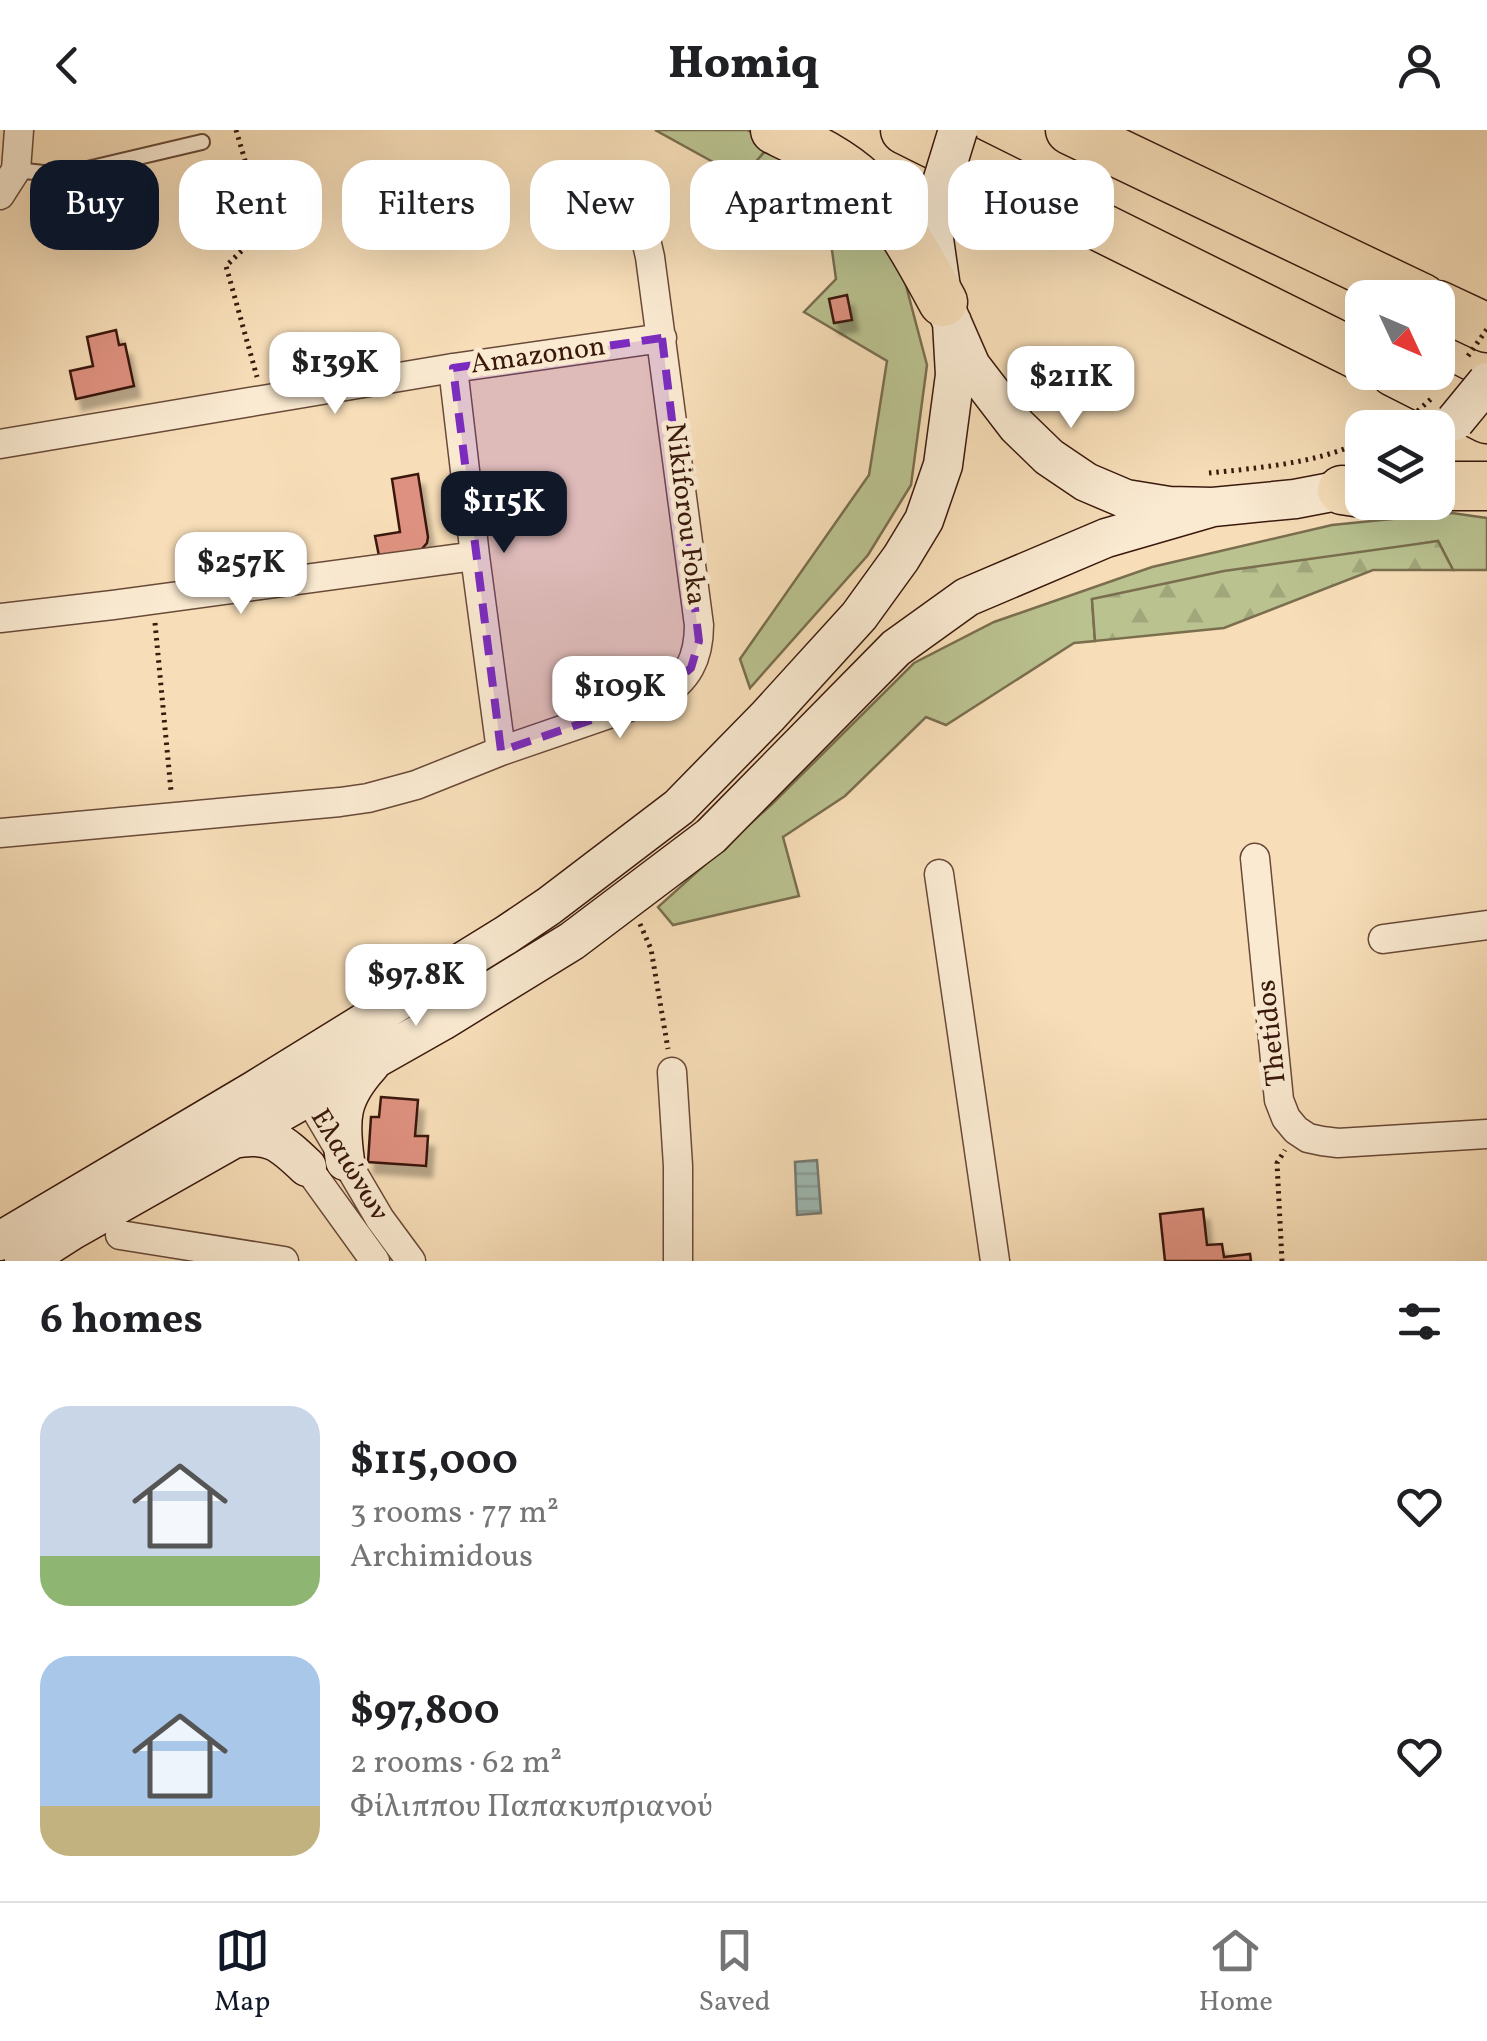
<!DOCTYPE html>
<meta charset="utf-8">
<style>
:root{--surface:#fff;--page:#f2f2f2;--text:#202124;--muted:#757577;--line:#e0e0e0;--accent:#111827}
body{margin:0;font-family:Vollkorn,serif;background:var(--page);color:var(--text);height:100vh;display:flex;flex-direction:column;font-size:38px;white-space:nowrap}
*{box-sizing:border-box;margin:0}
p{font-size:32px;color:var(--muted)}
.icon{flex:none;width:55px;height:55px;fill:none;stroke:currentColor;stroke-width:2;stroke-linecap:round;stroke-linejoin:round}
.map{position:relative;height:1131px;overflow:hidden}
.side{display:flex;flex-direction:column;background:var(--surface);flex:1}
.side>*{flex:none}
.hud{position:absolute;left:30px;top:30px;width:1428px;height:90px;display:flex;gap:20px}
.needle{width:65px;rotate:134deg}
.buttons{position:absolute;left:1345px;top:150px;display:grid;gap:20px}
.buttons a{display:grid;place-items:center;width:110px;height:110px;border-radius:20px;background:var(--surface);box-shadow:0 10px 40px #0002;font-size:50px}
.price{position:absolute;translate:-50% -85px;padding:0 22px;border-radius:20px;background:#fff;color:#222;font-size:32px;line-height:65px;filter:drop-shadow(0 2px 5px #0008)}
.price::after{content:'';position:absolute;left:50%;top:60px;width:30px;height:22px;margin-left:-15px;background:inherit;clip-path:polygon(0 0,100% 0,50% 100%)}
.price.current{background:var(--accent);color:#fff}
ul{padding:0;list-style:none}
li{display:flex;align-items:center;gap:30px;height:250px;padding:0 40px}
li span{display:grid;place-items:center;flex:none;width:280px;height:200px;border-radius:30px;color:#555}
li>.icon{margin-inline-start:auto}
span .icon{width:120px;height:120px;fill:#fffc;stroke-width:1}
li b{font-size:42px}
h2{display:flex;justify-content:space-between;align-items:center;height:120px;padding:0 40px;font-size:42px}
.chip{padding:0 35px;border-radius:30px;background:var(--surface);box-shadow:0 10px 40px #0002;font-size:35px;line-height:90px}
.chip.current{background:var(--accent);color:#fff}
header{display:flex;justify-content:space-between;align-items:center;height:130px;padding:0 40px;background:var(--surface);font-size:45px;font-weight:800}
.tabs{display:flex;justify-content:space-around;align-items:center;height:140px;border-top:2px solid var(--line);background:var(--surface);font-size:28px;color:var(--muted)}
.tabs a{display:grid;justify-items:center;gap:5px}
.tabs .current{color:var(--accent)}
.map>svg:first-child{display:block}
.green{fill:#bac290;stroke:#7a6e4e;stroke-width:2.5}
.forest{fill:url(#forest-firs);stroke:#7a6e4e;stroke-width:2.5}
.water{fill:url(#water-rules);stroke:#767a72;stroke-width:2.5}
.building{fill:#de9180;stroke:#3a190d;stroke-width:2.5;filter:url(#shadow)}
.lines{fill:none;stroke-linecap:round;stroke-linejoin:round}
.service-casing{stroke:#694a38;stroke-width:18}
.minor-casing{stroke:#694a38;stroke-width:31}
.secondary-casing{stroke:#3a190d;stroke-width:41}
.motorway-casing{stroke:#3a190d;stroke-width:51}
.path{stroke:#3a190d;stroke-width:5;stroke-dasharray:2.5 5;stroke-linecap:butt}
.service{stroke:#faead1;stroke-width:14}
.minor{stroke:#faead1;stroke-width:28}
.secondary{stroke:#faead1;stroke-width:38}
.motorway{stroke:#f7deb8;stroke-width:48}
.secondary-bridge-casing{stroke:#3a190d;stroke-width:41;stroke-linecap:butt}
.path-bridge{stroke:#3a190d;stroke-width:5;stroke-dasharray:2.5 5;stroke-linecap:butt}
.secondary-bridge{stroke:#faead1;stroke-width:38}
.marked{fill:#7b2cbf;fill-opacity:0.2;stroke:#7b2cbf;stroke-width:8;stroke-dasharray:20 12;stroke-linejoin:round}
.labels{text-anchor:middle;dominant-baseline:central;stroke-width:10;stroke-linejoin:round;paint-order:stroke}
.street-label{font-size:28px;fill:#3a190d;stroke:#faead1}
</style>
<header><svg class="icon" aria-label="back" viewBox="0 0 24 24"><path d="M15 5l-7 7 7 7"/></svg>Homiq<svg class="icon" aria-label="person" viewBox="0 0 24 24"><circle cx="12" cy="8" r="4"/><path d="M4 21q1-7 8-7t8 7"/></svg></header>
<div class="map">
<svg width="1487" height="1131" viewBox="0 0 1487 1131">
<defs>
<pattern id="forest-firs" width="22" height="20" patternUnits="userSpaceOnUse" patternTransform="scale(2.5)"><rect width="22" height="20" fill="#bac290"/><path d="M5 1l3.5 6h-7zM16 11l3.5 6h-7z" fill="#a1a67b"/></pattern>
<pattern id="water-rules" width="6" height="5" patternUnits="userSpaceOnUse" patternTransform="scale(2.5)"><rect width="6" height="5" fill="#9ebbb6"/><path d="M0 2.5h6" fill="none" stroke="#89a09b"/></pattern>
<filter id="shadow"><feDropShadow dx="6" dy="11" stdDeviation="2.5" flood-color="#0004"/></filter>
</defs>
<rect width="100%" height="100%" fill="#f7deb8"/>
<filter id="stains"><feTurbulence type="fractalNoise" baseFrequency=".002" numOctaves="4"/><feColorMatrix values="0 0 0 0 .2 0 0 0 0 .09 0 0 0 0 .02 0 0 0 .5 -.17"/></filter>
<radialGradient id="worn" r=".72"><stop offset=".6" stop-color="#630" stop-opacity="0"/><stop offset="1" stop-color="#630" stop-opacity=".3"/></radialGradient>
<!-- green -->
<path class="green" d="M655,0H747L773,12L742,48Z
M849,60L864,75L905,152L927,235L911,355L868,425L750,558L740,529L869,345L887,231L804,182L836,149L831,113L820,107L836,95Z
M1452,383L1487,388V440H1453L1438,411L1092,470L1095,511L1074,513L946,595L926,587L845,666L783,707L799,766L673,795L658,777L771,675L914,533L994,492L1152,437L1332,395Z"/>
<!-- forest -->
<path class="forest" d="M773,12L849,60L836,95L820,107L759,75L742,48Z
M1438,411L1453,440H1373L1224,498L1095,511L1092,469L1224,441Z"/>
<!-- water -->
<path class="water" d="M817,1030L821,1083L797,1085L795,1032Z"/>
<!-- building -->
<path class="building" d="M847,165L852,190L834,193L829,169Z
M116,200L119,215L125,214L134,256L76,269L70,241L93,236L87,207Z
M418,344L428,407L427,413L421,420L380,431L375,406L400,402L392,349Z
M381,967L418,970L415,1006H428L426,1036L368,1032L371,987H379Z
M1203,1079L1207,1115L1222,1114L1224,1127L1250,1124L1251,1131H1165L1160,1084Z"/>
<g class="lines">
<defs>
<path id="service" d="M16,40L62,45L202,12"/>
<path id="minor" d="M0,65L16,40L19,0
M453,238L475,426L501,621
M0,314L453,238L662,208
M0,488L113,475L475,426
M0,703L340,672L368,668L416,655L501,621L658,567C688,551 699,528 699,495L650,127L642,92L628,53
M1255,728L1279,970L1286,988L1296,1000L1308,1008L1322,1011L1338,1013L1487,1004
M939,744L995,1131
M1383,809L1487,795
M672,942L678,1036V1131
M299,951L380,1089L411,1131
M297,1023L375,1131
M120,1105L284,1131"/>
<path id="secondary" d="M942,52L932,95L943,172L971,236L1017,296L1049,327L1086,352L1126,369L1169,376L1213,377L1295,369L1342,360L1362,352
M232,1009C270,1002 281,1012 307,1037
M345,1031C339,988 340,968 370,935
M0,1111L255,960L506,805L549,776L679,677L768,586L859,486L901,428L924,390L943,335L955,245L952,192
M24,1131L71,1101L442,891L572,811L711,706L896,518L967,467L1106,408L1213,377"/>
<path id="motorway" d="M775,0C806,15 839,30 863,53C898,87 920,130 943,172
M905,0L1362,227
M1070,0L1422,168
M1438,175L1487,198
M1394,242L1487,289
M1438,356H1487
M1342,360L1362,363"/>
</defs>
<!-- service casing -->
<use href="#service" class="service-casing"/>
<!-- minor casing -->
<use href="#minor" class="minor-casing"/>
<!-- secondary casing -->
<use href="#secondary" class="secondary-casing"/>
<!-- motorway casing -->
<use href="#motorway" class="motorway-casing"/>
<!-- path -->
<path class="path" d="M236,0L265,98L226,136L257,247
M1390,298L1409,288
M1209,343C1257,338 1320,333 1362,311
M155,493L171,661
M640,794L651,819L668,919
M1282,1131L1277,1033L1285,1020"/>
<!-- service -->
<use href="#service" class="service"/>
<!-- minor -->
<use href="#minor" class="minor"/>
<!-- secondary -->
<use href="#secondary" class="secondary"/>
<!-- motorway -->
<use href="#motorway" class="motorway"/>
<defs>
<path id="secondary-bridge" d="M942,52L958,0
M1455,291L1487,252"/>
</defs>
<!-- secondary-bridge casing -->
<use href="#secondary-bridge" class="secondary-bridge-casing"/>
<!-- path-bridge -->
<path class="path-bridge" d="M1468,226L1487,199
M1412,286L1432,268"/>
<!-- secondary-bridge -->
<use href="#secondary-bridge" class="secondary-bridge"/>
</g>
<!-- marked area -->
<path class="marked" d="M662,208L699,511L691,538L658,567L501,621L453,238Z"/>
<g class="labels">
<!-- street labels -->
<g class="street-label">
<text transform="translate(538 226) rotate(-8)">Amazonon</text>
<text transform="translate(685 384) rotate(83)">Nikiforou Foka</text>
<text transform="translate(1272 903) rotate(-96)">Thetidos</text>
<text transform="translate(349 1035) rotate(59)">Ελαιώνων</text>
</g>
</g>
<rect width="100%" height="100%" filter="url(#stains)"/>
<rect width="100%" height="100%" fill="url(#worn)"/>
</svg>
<div class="buttons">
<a><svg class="needle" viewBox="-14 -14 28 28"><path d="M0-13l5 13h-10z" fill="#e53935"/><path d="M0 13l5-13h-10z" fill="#757577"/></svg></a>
<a><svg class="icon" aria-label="layers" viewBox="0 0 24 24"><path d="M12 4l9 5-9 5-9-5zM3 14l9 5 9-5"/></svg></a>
</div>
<b class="price" style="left:335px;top:287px">$139K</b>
<b class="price" style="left:1071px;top:301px">$211K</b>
<b class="price current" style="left:504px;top:426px">$115K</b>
<b class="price" style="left:241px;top:487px">$257K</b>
<b class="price" style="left:620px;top:611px">$109K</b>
<b class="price" style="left:416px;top:899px">$97.8K</b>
<div class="hud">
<a class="chip current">Buy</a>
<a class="chip">Rent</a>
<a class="chip">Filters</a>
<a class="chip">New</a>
<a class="chip">Apartment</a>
<a class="chip">House</a>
</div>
</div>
<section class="side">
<h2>6 homes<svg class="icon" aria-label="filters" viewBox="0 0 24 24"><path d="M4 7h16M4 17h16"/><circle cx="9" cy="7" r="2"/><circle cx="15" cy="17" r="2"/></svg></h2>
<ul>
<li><span style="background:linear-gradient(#c9d6e8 75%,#8fb573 0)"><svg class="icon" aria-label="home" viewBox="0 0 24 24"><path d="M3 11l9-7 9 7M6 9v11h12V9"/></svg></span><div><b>$115,000</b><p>3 rooms · 77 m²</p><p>Archimidous</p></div><svg class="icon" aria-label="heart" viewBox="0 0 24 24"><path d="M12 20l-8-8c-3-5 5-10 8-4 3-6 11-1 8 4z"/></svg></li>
<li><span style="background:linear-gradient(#a9c7e8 75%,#c2b280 0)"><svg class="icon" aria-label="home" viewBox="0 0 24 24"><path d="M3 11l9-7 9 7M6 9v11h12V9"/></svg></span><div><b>$97,800</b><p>2 rooms · 62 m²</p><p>Φίλιππου Παπακυπριανού</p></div><svg class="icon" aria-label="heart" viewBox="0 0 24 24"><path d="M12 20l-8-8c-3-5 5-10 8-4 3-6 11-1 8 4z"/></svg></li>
</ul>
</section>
<nav class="tabs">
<a class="current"><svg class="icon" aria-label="map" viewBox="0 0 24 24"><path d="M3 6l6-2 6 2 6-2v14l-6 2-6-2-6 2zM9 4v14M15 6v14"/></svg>Map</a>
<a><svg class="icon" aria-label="saved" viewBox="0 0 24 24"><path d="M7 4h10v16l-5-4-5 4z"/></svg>Saved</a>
<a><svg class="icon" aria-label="home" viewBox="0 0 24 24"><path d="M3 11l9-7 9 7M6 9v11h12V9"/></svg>Home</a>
</nav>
